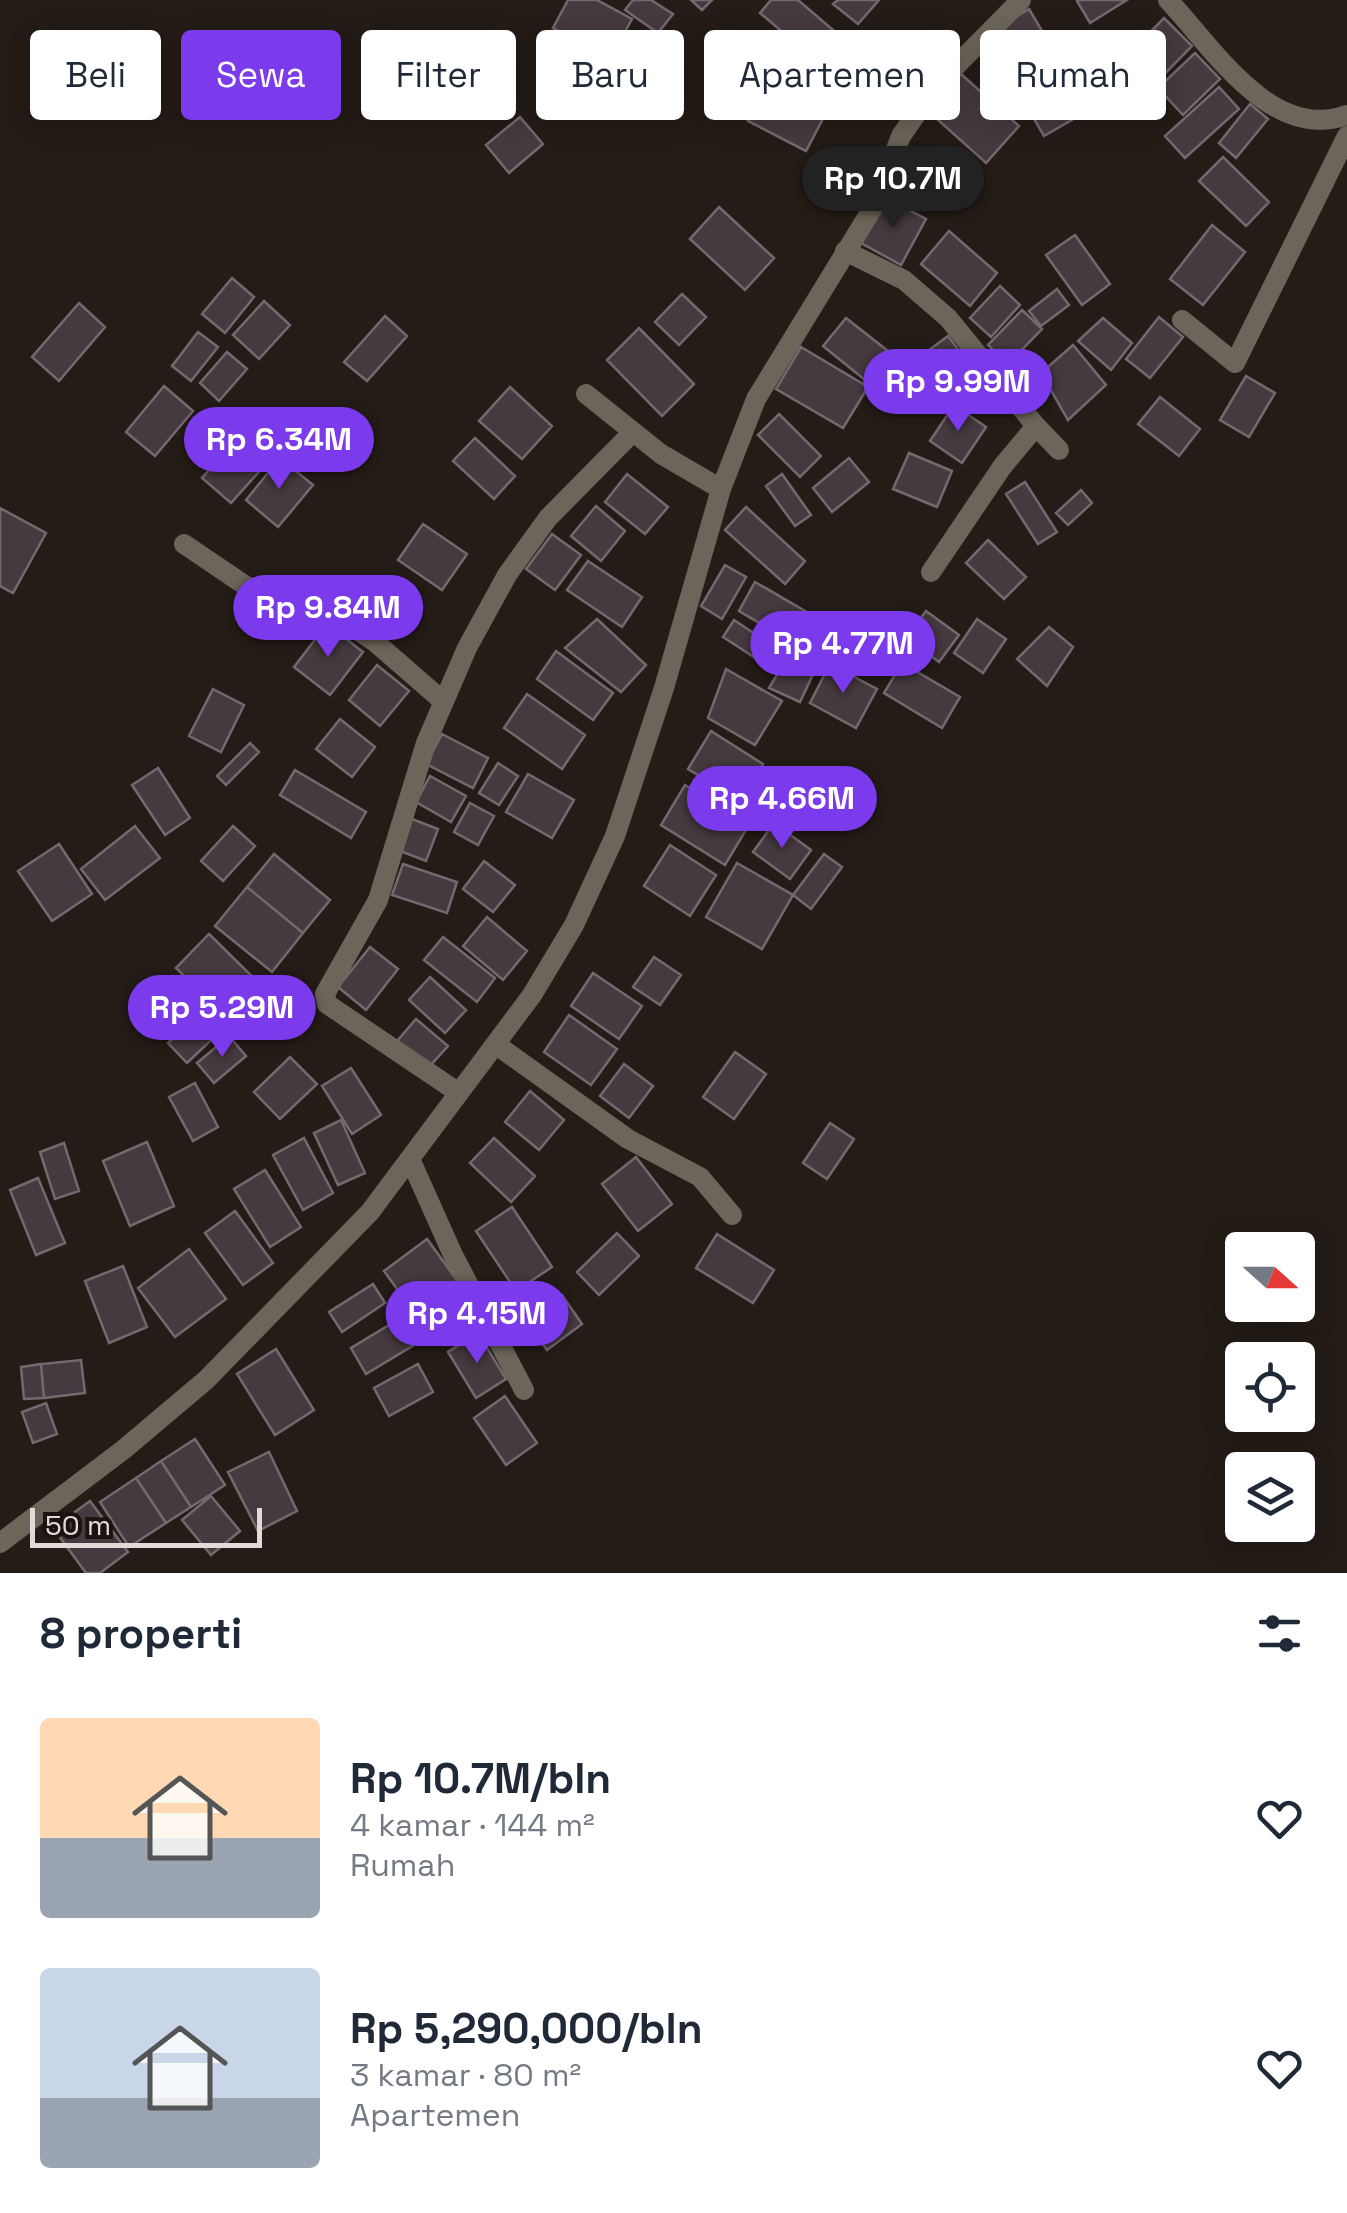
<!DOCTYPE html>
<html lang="id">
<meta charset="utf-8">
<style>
:root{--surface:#fff;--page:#f6f6f7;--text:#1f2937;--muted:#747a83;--accent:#7c3aed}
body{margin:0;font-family:"Space Grotesk",sans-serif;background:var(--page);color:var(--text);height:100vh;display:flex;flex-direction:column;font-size:38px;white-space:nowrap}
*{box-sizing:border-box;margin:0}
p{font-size:32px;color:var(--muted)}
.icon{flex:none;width:55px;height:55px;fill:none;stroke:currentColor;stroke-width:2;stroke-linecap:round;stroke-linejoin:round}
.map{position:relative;height:1573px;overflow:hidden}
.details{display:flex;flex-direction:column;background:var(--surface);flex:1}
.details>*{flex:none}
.guide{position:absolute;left:30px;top:30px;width:1288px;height:90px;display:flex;gap:20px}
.needle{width:65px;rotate:111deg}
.buttons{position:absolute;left:1225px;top:1232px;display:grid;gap:20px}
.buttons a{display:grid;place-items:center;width:90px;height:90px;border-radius:10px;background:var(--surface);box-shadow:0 5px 25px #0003;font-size:50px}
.scale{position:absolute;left:30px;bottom:25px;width:232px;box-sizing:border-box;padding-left:10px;border:5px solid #e1dbd7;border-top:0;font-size:28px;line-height:35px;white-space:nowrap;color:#e1dbd7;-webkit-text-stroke:8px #1b130d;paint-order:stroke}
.price{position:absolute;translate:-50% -85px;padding:0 22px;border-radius:35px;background:var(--accent);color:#fff;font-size:32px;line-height:65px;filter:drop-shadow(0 2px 5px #0008)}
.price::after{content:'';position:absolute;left:50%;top:60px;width:30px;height:22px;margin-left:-15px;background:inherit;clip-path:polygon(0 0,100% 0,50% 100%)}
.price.active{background:#222;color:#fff}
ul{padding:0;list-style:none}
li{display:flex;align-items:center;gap:30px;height:250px;padding:0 40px}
li span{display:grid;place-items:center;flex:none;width:280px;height:200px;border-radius:10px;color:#555}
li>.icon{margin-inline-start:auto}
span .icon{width:120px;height:120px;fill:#fffc;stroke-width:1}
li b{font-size:42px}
h2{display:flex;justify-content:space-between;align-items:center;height:120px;padding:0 40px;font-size:42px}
.chip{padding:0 35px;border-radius:10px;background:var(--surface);box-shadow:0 5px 25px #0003;font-size:35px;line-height:90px}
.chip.active{background:var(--accent);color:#fff}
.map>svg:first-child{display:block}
.building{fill:#453a3f;stroke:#75696f;stroke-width:2.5}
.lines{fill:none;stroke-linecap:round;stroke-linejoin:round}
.street{stroke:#6c6559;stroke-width:20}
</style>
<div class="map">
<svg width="1347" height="1573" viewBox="0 0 1347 1573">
<rect width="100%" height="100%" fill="#241c16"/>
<!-- building -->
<path class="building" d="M568,0H597L632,19L610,59L553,28Z
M633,0H651L673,14L658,33L625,10Z
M691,0H712L702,10Z
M771,0H798L854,48L832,74L760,13Z
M838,0H879L858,24L833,4Z
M1127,0L1090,23L1077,1L1078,0Z
M1029,9L1089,110L1044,136L985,35Z
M1164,18L1192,46L1133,106L1105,78Z
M1195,53L1220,79L1183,115L1158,88Z
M961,74L1019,126L986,163L928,111Z
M769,82L827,111L806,151L748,121Z
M1219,87L1239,109L1185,158L1165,136Z
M1250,104L1268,119L1236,158L1219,143Z
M520,117L543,144L509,173L486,145Z
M1223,157L1269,202L1246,226L1199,181Z
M885,197L926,219L901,265L861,243Z
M719,207L774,258L745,290L690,239Z
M1212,225L1245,252L1203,305L1170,279Z
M949,231L997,273L970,306L921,264Z
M1075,235L1110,284L1082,305L1046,255Z
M232,278L254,297L225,333L202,314Z
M1000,286L1020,305L991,337L970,318Z
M1057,289L1069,305L1041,326L1029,311Z
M682,294L706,317L679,345L655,322Z
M264,301L290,325L259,359L233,335Z
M79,303L105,327L59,381L32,357Z
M1022,310L1042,329L1008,364L988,345Z
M385,316L407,336L367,381L344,362Z
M1159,317L1183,337L1150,378L1126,359Z
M846,318L888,351L865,380L823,346Z
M1103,318L1132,343L1111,370L1078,341Z
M639,328L694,384L662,416L607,360Z
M198,332L218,347L191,381L172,366Z
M948,336L974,371L951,388L925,353Z
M1073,345L1106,385L1068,420L1041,373Z
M801,347L868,387L843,428L776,389Z
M227,352L247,369L219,401L200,383Z
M1246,376L1275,393L1249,437L1220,420Z
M164,386L193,411L155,456L126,432Z
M510,387L552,426L522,459L479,421Z
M1160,397L1200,429L1179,456L1138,424Z
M954,405L986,427L962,463L930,441Z
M779,414L821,456L800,477L758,435Z
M238,437L267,463L231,503L202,478Z
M475,438L515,476L494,499L453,461Z
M909,453L952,471L937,507L893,489Z
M280,458L313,485L278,527L246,500Z
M849,458L869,482L832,512L813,488Z
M627,474L668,507L645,534L605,502Z
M782,474L811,515L795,526L766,486Z
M1025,482L1057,532L1038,544L1006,494Z
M1081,490L1092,503L1068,525L1056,513Z
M596,506L625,531L601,561L571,536Z
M746,507L805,561L785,584L725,530Z
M0,508L46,533L13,593L0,586Z
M423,524L467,554L442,590L398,560Z
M552,534L581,555L555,590L526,569Z
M988,540L1026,577L1004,599L966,563Z
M588,561L642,597L622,627L567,590Z
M725,565L746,577L722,619L701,606Z
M755,582L812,615L795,644L739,611Z
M926,611L959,635L939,662L906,638Z
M842,617L883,640L867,672L824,649Z
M597,619L646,665L621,692L565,648Z
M977,619L1006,639L983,673L954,653Z
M734,620L776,648L766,665L723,637Z
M327,624L363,652L330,695L294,667Z
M1049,627L1073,647L1047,686L1017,659Z
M792,650L818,664L800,702L769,688Z
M556,651L613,693L593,720L537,679Z
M902,663L960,697L942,728L884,693Z
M830,664L877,689L856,728L810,703Z
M377,665L409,691L380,726L349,700Z
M726,669L782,701L755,745L708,718Z
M213,689L244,705L221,752L189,736Z
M527,694L585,735L562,769L504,728Z
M340,719L375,747L352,777L316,749Z
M711,731L763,764L741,801L688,769Z
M442,734L488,758L473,788L426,764Z
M250,743L259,752L226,785L217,776Z
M498,763L518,776L499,805L479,793Z
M158,768L190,818L165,835L132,785Z
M295,770L366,812L351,838L280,795Z
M528,774L574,800L552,838L506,812Z
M430,776L466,796L451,822L416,802Z
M685,785L749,825L725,865L661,825Z
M470,803L494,816L478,845L454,832Z
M412,819L438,829L426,861L400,851Z
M774,823L811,850L790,879L753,852Z
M135,826L160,858L105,900L81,869Z
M233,826L255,846L223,881L201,861Z
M59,844L92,894L52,921L18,871Z
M670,845L716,875L690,916L644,886Z
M274,854L330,900L303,933L247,887Z
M824,854L842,867L811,909L793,895Z
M484,861L515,885L493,912L463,889Z
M737,863L793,895L762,949L706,917Z
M403,864L457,882L447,913L392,895Z
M247,887L303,933L272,972L215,926Z
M487,917L527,951L503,980L463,946Z
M209,934L270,994L236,1028L176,968Z
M443,937L495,978L477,1002L424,960Z
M370,947L398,969L366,1010L338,987Z
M654,957L681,975L660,1005L633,987Z
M593,973L642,1006L619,1039L571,1006Z
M430,977L466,1010L445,1033L409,1000Z
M204,1008L223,1029L187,1063L168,1043Z
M569,1015L617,1049L591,1085L544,1052Z
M416,1019L448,1046L428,1068L397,1041Z
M229,1036L246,1056L214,1083L197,1063Z
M735,1052L766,1074L734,1119L703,1097Z
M290,1057L317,1084L280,1119L254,1092Z
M624,1064L653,1086L629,1118L600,1096Z
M351,1068L381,1115L352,1134L322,1086Z
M195,1083L218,1127L193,1141L169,1097Z
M530,1091L564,1120L539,1150L505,1122Z
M341,1120L365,1173L338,1185L314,1133Z
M830,1123L854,1139L827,1179L803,1163Z
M304,1138L333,1193L303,1210L273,1155Z
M494,1138L535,1176L511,1202L470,1163Z
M147,1142L174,1206L130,1226L103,1161Z
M64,1143L79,1191L55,1199L40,1152Z
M636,1157L672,1204L638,1231L602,1184Z
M265,1170L301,1227L270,1247L234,1189Z
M38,1178L65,1243L36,1255L10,1190Z
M512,1207L552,1267L516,1291L476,1231Z
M235,1211L273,1263L243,1285L205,1233Z
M617,1233L639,1256L599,1295L577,1272Z
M717,1234L774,1270L753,1303L696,1268Z
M427,1239L462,1287L418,1318L384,1271Z
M189,1249L226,1299L175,1337L138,1288Z
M123,1266L147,1327L109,1343L85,1281Z
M373,1284L385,1303L342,1332L329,1312Z
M562,1295L582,1324L547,1350L526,1321Z
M399,1319L414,1345L366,1374L351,1348Z
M478,1333L506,1379L476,1398L448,1352Z
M276,1349L314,1410L275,1435L237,1374Z
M81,1360L85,1393L44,1398L41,1364Z
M41,1364L44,1398L24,1399L21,1367Z
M418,1364L433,1392L389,1416L374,1388Z
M505,1396L537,1443L506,1465L474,1418Z
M46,1403L57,1434L33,1443L22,1412Z
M195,1439L225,1485L191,1507L161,1461Z
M269,1452L297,1511L258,1531L228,1472Z
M161,1461L191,1507L166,1523L136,1478Z
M136,1478L166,1523L129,1547L100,1502Z
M211,1496L240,1531L211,1555L182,1520Z
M90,1501L128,1552L100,1573H86L53,1528Z"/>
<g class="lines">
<!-- street -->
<path class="street" d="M1168,0C1211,45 1271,143 1347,115
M845,251L904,280L948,318L1036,426L1002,467L931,572
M1182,320L1235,363L1347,136
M586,394L661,454L721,489
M1036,426L1059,450
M184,544L246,586L337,616L375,642L444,702
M498,1046L628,1139L700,1177L732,1215
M459,1093L327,1004L325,994L378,900L426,743L467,648L507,575L548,518L632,433
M411,1161L453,1255L524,1390
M0,1543L123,1450L206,1380L370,1212L532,995L574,925L615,836L664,688L721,489L756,399L874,206L901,136L934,88L1021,0"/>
</g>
</svg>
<div class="buttons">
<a><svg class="needle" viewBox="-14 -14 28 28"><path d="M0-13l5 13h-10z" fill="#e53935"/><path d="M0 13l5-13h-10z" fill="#747a83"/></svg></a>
<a><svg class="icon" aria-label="locate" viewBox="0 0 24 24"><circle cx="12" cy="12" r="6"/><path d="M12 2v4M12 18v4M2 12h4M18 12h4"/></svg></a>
<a><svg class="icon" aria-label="layers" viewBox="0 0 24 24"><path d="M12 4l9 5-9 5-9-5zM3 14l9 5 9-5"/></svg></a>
</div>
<div class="scale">50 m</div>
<b class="price active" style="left:893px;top:231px">Rp 10.7M</b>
<b class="price" style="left:958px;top:434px">Rp 9.99M</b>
<b class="price" style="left:279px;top:492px">Rp 6.34M</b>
<b class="price" style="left:328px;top:660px">Rp 9.84M</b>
<b class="price" style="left:843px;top:696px">Rp 4.77M</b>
<b class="price" style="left:782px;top:851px">Rp 4.66M</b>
<b class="price" style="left:222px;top:1060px">Rp 5.29M</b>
<b class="price" style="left:477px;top:1366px">Rp 4.15M</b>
<div class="guide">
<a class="chip">Beli</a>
<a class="chip active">Sewa</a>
<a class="chip">Filter</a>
<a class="chip">Baru</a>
<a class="chip">Apartemen</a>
<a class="chip">Rumah</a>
</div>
</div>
<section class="details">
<h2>8 properti<svg class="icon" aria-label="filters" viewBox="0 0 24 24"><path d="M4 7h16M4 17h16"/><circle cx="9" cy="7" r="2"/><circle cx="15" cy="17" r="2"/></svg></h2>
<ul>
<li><span style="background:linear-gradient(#ffd9b3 60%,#9aa5b1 0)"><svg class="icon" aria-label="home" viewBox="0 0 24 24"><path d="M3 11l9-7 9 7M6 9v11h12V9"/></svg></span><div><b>Rp 10.7M/bln</b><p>4 kamar · 144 m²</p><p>Rumah</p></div><svg class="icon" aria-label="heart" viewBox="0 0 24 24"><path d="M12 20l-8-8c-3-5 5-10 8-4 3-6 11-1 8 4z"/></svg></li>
<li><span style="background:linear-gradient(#c9d6e8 65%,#9aa5b1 0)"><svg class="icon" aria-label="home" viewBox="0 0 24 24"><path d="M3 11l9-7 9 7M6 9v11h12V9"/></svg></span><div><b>Rp 5,290,000/bln</b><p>3 kamar · 80 m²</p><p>Apartemen</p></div><svg class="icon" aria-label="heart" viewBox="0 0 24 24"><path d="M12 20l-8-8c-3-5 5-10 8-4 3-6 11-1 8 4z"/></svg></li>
</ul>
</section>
